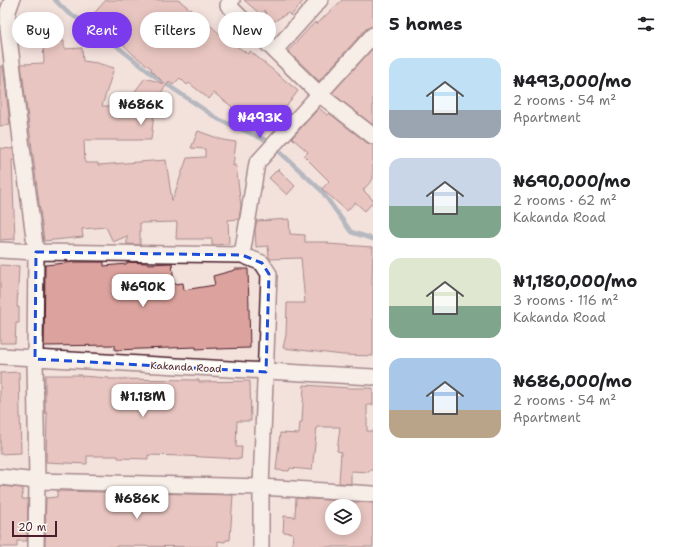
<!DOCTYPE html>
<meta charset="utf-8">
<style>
:root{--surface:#fff;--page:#f2f2f2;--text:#202124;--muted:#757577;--accent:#7c3aed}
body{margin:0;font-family:"Shantell Sans",sans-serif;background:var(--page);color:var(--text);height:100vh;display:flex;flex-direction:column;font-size:15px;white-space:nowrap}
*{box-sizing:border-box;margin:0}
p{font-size:13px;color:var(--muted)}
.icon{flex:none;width:22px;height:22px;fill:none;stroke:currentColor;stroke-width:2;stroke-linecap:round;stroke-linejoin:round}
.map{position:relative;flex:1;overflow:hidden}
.details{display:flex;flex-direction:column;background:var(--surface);width:300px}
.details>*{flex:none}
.banner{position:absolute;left:12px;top:12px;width:301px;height:36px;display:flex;gap:8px}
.tools{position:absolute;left:325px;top:499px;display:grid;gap:8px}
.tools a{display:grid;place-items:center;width:36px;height:36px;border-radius:50%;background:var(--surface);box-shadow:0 2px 10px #0003;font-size:20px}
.scale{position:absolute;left:12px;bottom:10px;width:45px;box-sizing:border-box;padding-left:4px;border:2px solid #4a1f2b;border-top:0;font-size:11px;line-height:14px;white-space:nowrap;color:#4a1f2b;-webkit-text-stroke:3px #fdfcf7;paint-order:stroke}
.price{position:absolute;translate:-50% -34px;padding:0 9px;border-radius:8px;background:#fff;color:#222;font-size:13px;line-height:26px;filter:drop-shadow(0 1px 2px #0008)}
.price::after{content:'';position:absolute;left:50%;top:24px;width:12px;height:9px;margin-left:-6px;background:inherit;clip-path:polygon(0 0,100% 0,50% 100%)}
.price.selected{background:var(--accent);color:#fff}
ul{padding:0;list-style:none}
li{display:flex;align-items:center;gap:12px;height:100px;padding:0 16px}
li span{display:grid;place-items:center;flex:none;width:112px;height:80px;border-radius:12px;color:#555}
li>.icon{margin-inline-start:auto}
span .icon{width:48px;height:48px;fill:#fffc;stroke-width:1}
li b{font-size:17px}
h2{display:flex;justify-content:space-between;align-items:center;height:48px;padding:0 16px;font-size:17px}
.chip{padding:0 14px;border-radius:18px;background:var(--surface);box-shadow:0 2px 10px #0003;font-size:14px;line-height:36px}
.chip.selected{background:var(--accent);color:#fff}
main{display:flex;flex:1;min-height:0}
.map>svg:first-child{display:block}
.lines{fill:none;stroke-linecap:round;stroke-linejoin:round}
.stream{stroke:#6e869c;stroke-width:4.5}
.building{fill:#dca29d;stroke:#4a1f2b;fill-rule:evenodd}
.street-casing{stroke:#4a1f2b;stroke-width:18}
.street{stroke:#fdfcf7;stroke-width:15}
.marked{fill:none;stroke:#1d4ed8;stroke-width:3;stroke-dasharray:8 5;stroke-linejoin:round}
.labels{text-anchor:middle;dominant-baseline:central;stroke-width:3;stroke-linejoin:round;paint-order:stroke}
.street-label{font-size:10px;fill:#4a1f2b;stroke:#fdfcf7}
</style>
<main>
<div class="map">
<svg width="373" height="547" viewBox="0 0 373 547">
<rect width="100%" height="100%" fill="#f3e1dc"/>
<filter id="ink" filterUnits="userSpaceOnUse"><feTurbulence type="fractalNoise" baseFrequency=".025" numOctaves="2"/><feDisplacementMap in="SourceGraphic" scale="8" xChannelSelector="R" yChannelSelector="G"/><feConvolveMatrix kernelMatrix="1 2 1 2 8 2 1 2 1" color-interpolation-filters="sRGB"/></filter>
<g filter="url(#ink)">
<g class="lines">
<!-- stream -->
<path class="stream" d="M55,0L67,12L98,31L153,75L218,119L268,141L321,190L351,232L373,239"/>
</g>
<!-- building -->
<path class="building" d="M106,0H179L197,15L198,14L222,36L248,54L250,51L298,91L270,128L243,108L239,112L214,93L209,99L189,83L187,85L180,78L173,85L169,82L146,113L154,114L151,140H84L85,163H98V165L166,160L172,201L187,158L205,157V149L191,148L198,131L223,140L236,142L233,166L236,165L241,206L239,219L228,220L229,244L212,245V239H176L177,222L140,223V245L127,244V236L113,242L106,227L82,229L83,237L44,241L21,64L44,63L43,42L64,41V49L82,48L83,61L97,63L114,68L102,106H124L145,78L165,84L151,70L152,69L135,56L112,34L109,37L89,19Z
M244,0H304L291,16L288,13L271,23L264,10L260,14Z
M342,0H373V26L366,29L319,81L288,51L315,22L317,24Z
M373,48V125L332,93Z
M0,66H3L10,125L0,126Z
M319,108L327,115L329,113L367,143L373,145V179L363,190L373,200V202L365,211L355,202L347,211L322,189L329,181L304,156L308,152L292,138Z
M0,148L13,149L15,160H12L15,239L0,240Z
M278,169L295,186L287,195L269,178Z
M289,219L290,234L305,235V242H328V244L373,247L372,285H373V356L343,355L283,348L286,335L287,303H305L301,258L270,259L269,257L268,246L256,247L255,229L257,221Z
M76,262H104V266L127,264V262L147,263L148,264L172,263L174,284L183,283L184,290L215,285L213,276L235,270V269H248L250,348L217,349V348L196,349V347L115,350V345L44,346L45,265Z
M0,265L19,266L17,307H19V323H16L15,343H0Z
M19,372L21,453L0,454V373Z
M45,375H81V376L109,378V379L199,380V382L250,381L251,421H237L236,447H242L241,459L184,456L148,455V459L118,458V456H87V464L46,462L47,413H45Z
M304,385L350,388H373V405H367V431H373V470H370L369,472L351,471V484L339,483L341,452L337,451L340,427H317L312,470L290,468L289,471L276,470L280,433L299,434L300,422H302Z
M0,486L23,488L22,499H28L27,541H17V547H0Z
M57,491L233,495L230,540H226L225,542L218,541V547L117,546V547H45L46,498L57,497Z
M296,498L373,503V547H292L293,533L283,532L284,516L295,517ZM332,506H354V528H332Z"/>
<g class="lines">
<defs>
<path id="street" d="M12,0L8,11V28L21,140L36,252L35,359L37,481L36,547
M232,0L228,5L319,94L373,136
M275,50L320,0
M0,250L36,252L242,255L262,263L269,274L261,487V547
M242,255L257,163L373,35
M0,356L373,377
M0,477L37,481L261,487L373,494"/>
</defs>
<!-- street casing -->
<use href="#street" class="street-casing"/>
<!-- street -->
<use href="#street" class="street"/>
</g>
</g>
<!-- marked area -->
<path d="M0 0H373V547H0ZM36,252L242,255L262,263L269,274L266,372L35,359Z" fill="#f3e1dc" fill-opacity=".55" fill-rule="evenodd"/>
<path class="marked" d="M36,252L242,255L262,263L269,274L266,372L35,359Z"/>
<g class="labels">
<!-- street labels -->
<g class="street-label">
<text transform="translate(186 367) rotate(3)">Kakanda Road</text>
</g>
</g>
</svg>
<div class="tools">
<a><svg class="icon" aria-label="layers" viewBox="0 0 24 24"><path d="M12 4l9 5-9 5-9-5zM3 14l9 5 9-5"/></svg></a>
</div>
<div class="scale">20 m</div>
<b class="price" style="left:141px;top:126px">₦686K</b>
<b class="price selected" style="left:260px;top:139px">₦493K</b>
<b class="price" style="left:143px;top:308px">₦690K</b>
<b class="price" style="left:143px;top:418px">₦1.18M</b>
<b class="price" style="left:137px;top:520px">₦686K</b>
<div class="banner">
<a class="chip">Buy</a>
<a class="chip selected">Rent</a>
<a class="chip">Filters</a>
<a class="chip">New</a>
</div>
</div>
<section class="details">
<h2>5 homes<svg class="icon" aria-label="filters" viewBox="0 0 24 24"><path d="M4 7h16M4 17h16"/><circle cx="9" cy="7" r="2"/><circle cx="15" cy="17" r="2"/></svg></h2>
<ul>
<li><span style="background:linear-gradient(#bfe0f5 65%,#9aa5b1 0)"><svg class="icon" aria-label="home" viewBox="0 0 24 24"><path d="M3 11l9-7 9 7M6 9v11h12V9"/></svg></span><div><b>₦493,000/mo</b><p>2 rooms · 54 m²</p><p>Apartment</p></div></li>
<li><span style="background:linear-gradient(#c9d6e8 60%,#7fa58c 0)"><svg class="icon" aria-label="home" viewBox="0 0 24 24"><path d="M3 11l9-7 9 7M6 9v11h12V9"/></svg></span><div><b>₦690,000/mo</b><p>2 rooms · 62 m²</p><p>Kakanda Road</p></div></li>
<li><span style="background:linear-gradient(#dfe7d0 60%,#7fa58c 0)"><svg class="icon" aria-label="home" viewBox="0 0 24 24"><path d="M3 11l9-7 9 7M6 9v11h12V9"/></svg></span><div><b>₦1,180,000/mo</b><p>3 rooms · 116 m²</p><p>Kakanda Road</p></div></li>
<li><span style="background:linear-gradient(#a9c7e8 65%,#b9a48a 0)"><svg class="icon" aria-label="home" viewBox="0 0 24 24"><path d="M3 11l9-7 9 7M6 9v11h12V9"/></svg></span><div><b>₦686,000/mo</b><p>2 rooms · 54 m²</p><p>Apartment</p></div></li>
</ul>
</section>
</main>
